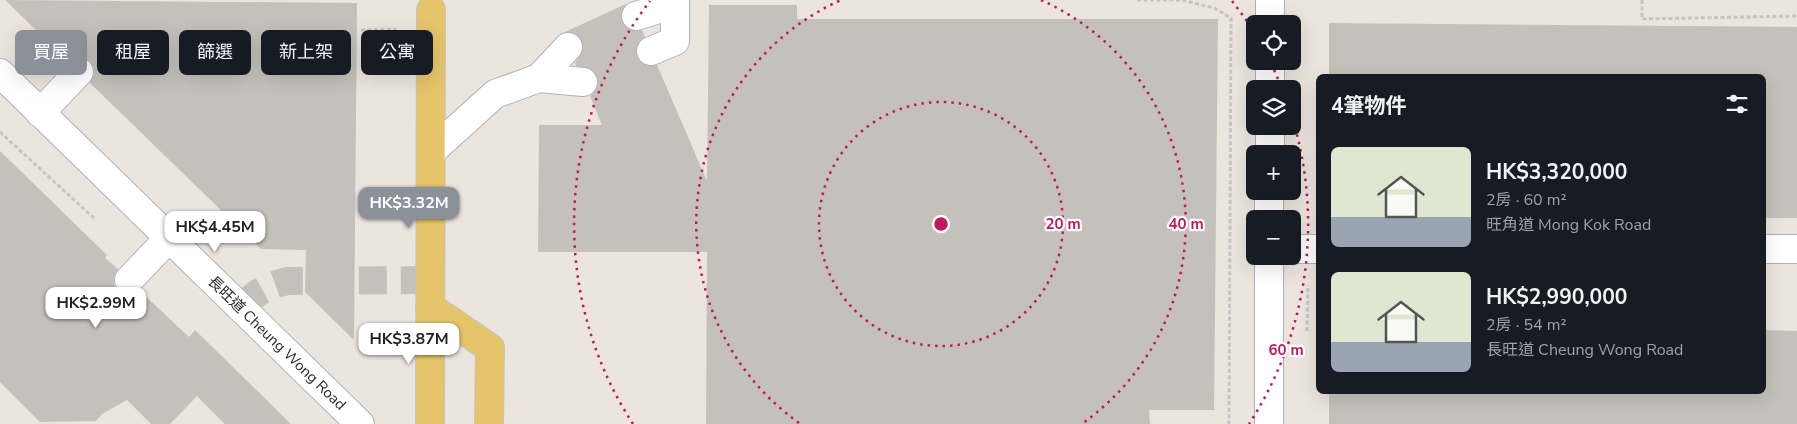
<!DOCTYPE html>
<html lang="zh-TW">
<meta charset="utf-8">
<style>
:root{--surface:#171b24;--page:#242831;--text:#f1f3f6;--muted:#9ea1a6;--accent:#8c9099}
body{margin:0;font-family:"Nunito Sans","Noto Sans TC",sans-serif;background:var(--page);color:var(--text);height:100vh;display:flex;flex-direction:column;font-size:19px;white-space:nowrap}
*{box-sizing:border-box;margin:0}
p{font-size:16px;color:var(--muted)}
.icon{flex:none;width:28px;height:28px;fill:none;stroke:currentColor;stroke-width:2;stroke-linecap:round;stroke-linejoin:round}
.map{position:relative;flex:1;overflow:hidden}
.panel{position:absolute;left:1316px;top:74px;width:450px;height:320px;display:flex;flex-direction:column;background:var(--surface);border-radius:8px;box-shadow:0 5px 20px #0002}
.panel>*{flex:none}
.banner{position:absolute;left:15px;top:30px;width:475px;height:45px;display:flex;gap:10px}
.fabs{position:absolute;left:1246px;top:15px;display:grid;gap:10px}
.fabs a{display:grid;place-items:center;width:55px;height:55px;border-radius:8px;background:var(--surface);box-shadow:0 5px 20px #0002;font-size:25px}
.price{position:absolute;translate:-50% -42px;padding:0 11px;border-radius:10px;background:#fff;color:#222;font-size:16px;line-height:32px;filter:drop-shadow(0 1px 2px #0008)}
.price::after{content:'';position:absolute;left:50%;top:30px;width:15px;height:11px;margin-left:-8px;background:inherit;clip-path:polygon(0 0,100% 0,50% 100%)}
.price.selected{background:var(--accent);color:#fff}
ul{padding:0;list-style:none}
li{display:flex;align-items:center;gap:15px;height:125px;padding:0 15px}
li span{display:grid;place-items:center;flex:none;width:140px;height:100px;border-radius:8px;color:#555}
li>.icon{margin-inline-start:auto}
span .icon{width:60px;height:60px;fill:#fffc;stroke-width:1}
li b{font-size:21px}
h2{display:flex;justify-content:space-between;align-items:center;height:60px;padding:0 15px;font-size:21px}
.tag{padding:0 18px;border-radius:8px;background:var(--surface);box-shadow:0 5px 20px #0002;font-size:18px;line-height:45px}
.tag.selected{background:var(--accent);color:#fff}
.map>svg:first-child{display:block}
.building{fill:#c4c0ba}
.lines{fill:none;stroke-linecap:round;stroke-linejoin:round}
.minor-tunnel{stroke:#c5c0ba;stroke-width:28;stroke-dasharray:28 14;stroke-linecap:butt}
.minor-casing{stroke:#afb1ba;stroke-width:30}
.major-casing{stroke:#c4c4c4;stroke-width:30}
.path{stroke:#c4c4c4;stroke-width:3;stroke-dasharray:4 2.5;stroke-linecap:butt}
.minor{stroke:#fff;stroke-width:28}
.major{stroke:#e5c46a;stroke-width:28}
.ring{fill:none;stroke:#c2185b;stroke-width:2.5;stroke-dasharray:2.5 5}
.labels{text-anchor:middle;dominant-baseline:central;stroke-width:4.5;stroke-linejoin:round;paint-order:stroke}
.street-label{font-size:15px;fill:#2b2b2b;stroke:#fff}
.centre{fill:#c2185b;stroke:#fff;stroke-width:2.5}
.ring-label{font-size:15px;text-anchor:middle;font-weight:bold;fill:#c2185b;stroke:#fff;stroke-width:4.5;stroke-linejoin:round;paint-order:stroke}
</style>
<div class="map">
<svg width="1797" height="424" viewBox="0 0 1797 424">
<rect width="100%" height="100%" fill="#ebe5de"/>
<!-- building -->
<path class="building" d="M5,0L357,3L354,340L305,292L306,250L261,249L90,83L94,75V68L90,61L82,57H75L68,61Z
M628,3L624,6L621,12V21L625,27L632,31L642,30L645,37L639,41L636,49L637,57L641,63L649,66L657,65L707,181L709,5H797V19H1218L1214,410H1149L1150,424H706L707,252H538L539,125H602L590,96L596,91L599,83L597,76L592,69L576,66L575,63L583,51V42L578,35L572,32H565Z
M1329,23L1797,27V218H1764V76H1329Z
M0,151L107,255L105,258L118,269L114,277V285L118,291L126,295H134L140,291L189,337L195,330L291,424H225L197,396L170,424H151L127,400L102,414L96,421L40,422L0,382Z
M1764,330L1797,331V424H1329V391H1764Z"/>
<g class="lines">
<!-- minor-tunnel -->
<path class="minor-tunnel" d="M568,47L636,16
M583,82L651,51
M241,308C256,292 266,287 287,281L431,280"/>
<defs>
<path id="minor" d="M636,16L675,4
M1270,24V0
M651,51L675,41V0
M0,73L360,424
M539,78L568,47
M1270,89V61
M40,113L79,72
M431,152L495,94L539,78L583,82
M1270,154V126
M1269,219V191
M1292,249H1319
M1764,249H1797
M129,280L169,238
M1269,424V256"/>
<path id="major" d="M430,307L490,348L489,424
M430,424L431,10"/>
</defs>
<!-- minor casing -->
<use href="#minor" class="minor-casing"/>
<!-- major casing -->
<use href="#major" class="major-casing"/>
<!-- path -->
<path class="path" d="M1137,0H1182L1214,8L1231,18L1229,424
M1642,0V19L1797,16
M361,30L396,29
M0,132L96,220
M1307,331L1308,285"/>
<!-- minor -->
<use href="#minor" class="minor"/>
<!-- major -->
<use href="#major" class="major"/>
</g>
<!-- distance rings -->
<g class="ring">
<circle cx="941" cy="224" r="122"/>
<path d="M799 423A245 245 0 0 1 841 0M1041 0A245 245 0 0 1 1083 423"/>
<path d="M633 424A367 367 0 0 1 650 1M1232 1A367 367 0 0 1 1254 32M1271 63A367 367 0 0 1 1281 87M1293 120A367 367 0 0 1 1249 424"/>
</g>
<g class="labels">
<!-- street labels -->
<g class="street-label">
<text transform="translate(277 343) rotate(44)">長旺道 Cheung Wong Road</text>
</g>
</g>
<circle cx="941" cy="224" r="8" class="centre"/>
<g class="ring-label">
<text x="1063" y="229">20 m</text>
<text x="1186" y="229">40 m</text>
<text x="1286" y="355">60 m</text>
</g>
</svg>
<div class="fabs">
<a><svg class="icon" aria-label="locate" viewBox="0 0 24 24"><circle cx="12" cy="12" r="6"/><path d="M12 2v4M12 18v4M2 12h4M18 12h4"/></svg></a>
<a><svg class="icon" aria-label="layers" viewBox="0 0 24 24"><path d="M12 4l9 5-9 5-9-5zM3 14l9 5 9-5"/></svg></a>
<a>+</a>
<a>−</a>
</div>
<b class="price selected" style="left:409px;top:229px">HK$3.32M</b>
<b class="price" style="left:215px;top:253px">HK$4.45M</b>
<b class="price" style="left:96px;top:329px">HK$2.99M</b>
<b class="price" style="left:409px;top:365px">HK$3.87M</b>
<div class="banner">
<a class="tag selected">買屋</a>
<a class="tag">租屋</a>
<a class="tag">篩選</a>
<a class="tag">新上架</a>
<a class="tag">公寓</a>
</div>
<section class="panel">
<h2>4筆物件<svg class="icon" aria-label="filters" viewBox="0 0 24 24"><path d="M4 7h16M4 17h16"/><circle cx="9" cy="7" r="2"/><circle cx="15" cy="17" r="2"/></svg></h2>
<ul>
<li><span style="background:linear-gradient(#dfe7d0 70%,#9aa5b1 0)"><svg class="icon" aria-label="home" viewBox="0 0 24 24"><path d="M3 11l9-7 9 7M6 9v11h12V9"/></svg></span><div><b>HK$3,320,000</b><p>2房 · 60 m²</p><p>旺角道 Mong Kok Road</p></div></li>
<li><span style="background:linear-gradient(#dfe7d0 70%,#9aa5b1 0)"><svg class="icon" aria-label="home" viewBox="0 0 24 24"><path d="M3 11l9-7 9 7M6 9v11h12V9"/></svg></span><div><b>HK$2,990,000</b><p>2房 · 54 m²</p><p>長旺道 Cheung Wong Road</p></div></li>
</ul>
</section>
</div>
